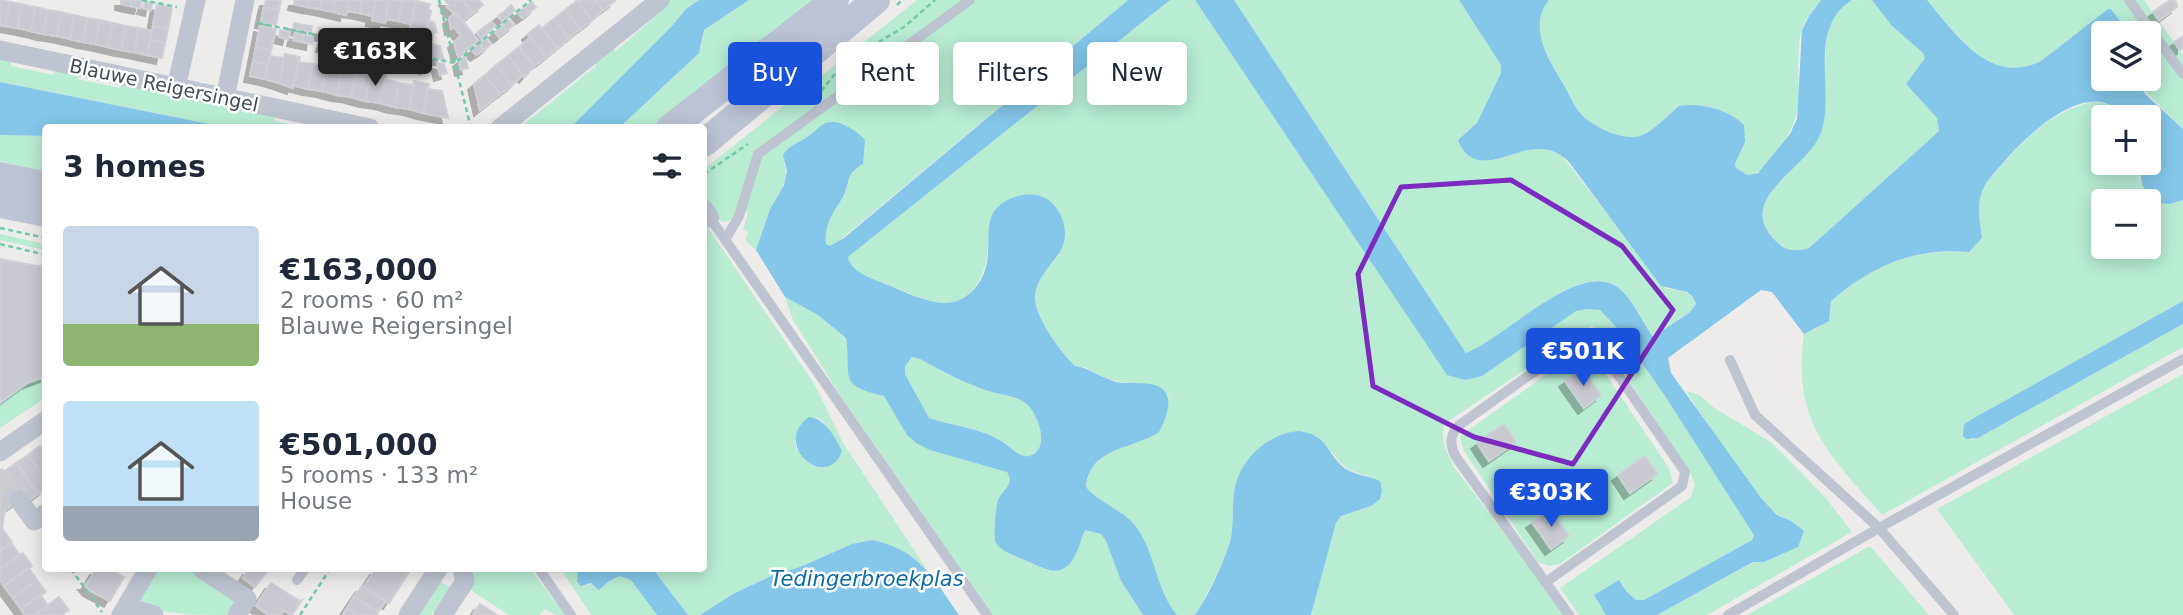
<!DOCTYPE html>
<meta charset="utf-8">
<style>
:root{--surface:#fff;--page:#f6f6f7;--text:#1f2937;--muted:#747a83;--accent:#1952da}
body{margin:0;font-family:"DejaVu Sans",sans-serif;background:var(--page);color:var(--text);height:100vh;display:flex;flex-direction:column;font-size:26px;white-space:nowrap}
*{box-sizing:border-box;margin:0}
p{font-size:23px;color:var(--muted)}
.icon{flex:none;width:38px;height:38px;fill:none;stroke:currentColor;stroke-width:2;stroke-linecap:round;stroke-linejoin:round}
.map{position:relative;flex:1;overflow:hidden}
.drawer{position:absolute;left:42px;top:124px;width:665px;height:448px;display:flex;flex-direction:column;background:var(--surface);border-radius:7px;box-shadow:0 4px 18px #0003}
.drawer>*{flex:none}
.banner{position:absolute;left:728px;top:42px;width:665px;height:63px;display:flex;gap:14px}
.buttons{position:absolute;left:2091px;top:21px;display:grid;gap:14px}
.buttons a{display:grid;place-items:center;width:70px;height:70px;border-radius:7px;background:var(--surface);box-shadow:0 4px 18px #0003;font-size:35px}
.price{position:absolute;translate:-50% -60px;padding:0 16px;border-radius:7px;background:var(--accent);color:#fff;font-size:23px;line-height:46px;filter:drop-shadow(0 2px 4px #0008)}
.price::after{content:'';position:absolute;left:50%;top:42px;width:21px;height:16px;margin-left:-10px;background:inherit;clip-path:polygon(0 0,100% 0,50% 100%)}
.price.selected{background:#222;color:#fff}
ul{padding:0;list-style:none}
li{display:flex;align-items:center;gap:21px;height:175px;padding:0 21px}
li span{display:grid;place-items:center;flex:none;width:196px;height:140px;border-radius:7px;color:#555}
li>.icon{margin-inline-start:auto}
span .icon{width:84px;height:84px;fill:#fffc;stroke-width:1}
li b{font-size:30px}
h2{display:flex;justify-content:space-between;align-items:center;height:84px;padding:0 21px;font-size:30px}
.tag{padding:0 24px;border-radius:7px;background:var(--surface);box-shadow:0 4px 18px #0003;font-size:24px;line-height:63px}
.tag.selected{background:var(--accent);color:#fff}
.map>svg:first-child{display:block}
.green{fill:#b8edd4;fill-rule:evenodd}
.water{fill:#84c7eb;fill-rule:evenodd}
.building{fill:#c8c9d1;stroke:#cfd0d7;stroke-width:2;filter:url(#shadow)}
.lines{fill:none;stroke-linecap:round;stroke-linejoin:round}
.street-tunnel{stroke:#cccbce;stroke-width:19;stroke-dasharray:19 10;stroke-linecap:butt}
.path{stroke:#70cbab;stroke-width:2.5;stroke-dasharray:5 3.5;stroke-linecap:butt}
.lane{stroke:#bec5d1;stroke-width:10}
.street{stroke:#bec5d1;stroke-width:19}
.secondary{stroke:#bdc5d5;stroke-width:28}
.marked{fill:none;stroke:#7b2cbf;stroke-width:5;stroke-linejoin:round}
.labels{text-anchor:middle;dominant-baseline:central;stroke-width:5;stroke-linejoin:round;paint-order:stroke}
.street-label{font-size:19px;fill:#444c58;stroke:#fff}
.water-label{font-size:21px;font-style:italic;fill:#0c6ea3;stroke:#fff}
</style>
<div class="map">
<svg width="2183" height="615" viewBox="0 0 2183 615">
<defs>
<filter id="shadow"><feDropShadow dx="-6" dy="6" stdDeviation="0" flood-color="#0004"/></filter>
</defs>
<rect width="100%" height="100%" fill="#eeebeb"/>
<!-- green -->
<path class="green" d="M667,0H699L686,9L671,27L570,128H519L597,65L592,59L610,46L616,51L657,15L654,10Z
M749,0H828L662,128H619L678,73L701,48L704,30Z
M917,0H1128L834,245L830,247L826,244C823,217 839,210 847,187C853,167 856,154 858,133C849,128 841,123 831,123C818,122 793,152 784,163C791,183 776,194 769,211C764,223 761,237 756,250L745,240L748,232L743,230L748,213L743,210L729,221L722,222L704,196V169Z
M1170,0H1195L1447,374L1482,376L1576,310L1587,309L1600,310L1619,330L1665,396L1747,522L1754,534L1752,540L1644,600H1636L1627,592L1623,584L1594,595L1606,615H1579L1560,588L1691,497L1695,485L1690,472L1592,325L1444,424C1440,439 1447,453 1454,467L1566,615H1311L1336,523L1341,516L1371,506L1369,476C1351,472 1343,468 1332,452L1261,447C1225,482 1241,500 1230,541C1223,566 1208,591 1196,615H1177L1168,605L1158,580L1121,512L1096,499L1086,487C1090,451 1124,448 1152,436L1169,396L1160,387L1109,380L1087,368L1075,366L1068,360C1054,339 1029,312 1037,285C1041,273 1052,264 1060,254L988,248C986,277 970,308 936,303C924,300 912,294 901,290C884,283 853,277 848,257Z
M1234,0H1459L1501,65V74L1477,123L1458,140C1482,180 1505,150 1537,149C1545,148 1552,151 1559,152L1665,288C1678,291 1697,290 1695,308L1653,337C1644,323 1629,292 1614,285C1578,265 1516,327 1486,344C1480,348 1473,350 1466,353Z
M1549,0H1821C1811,12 1802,23 1800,38C1793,91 1812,110 1772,157C1764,167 1759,174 1746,175L1736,168L1735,164L1745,142L1725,112L1710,107L1679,106C1668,115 1654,131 1640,136C1624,141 1596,128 1584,117C1575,109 1570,96 1564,85C1549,61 1527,27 1549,0Z
M1872,0L1891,25L1923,53L1925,58L1906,84L1937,118L1939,131L1809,248C1798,251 1788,252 1779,244C1731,200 1802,172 1819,136C1835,103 1809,19 1850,1C1856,0 1866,0 1872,0Z
M1927,0H2144L2183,55V129L2143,89V79H2149V33H2129L2111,9H2108L2041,61C1990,87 1956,33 1927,0Z
M0,58L11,61V66L54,75L55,68L78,73V79L120,88L122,82L275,114L274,121L307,128H229L0,82Z
M2092,102C2107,102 2115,105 2124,117H2104V163H2141L2139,179L2146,193L2170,204L2183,200V301L1964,424L1971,440L1978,438L2183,324V347L1882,515C1828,453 1792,422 1804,334L1816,329L1830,318L1831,301C1871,266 1916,248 1969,252L1982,238C1980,224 1977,208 1981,194C1984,183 1993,176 2000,167C2025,138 2053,111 2092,102ZM2104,201H2149V247H2104Z
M0,135L45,136V172L0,161Z
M704,222L815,385L843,443L928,571L912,556L872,540L852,544L800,567L773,575L733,594L700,615H688L653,569H704ZM817,417L823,421L838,443L797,451L795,442L798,430Z
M0,234L45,244V250L0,240Z
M785,297L818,315L846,338L847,346L870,393L884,396L890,403L1007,472C1012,480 1011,483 1005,490L996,543L1002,549L1047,570L1073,559L1085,529L1101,534L1106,541L1121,581L1143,615H993L840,395L793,320Z
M1577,353H1589L1594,357L1669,468L1673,483L1560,564L1549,566L1538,562L1464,451L1460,436Z
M912,357L920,359C942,371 964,383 988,391C1000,395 1014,395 1024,402C1038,411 1052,450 1029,456C1019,458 1009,445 1001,441C980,428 953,426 929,418L905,374V366Z
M2183,374V615H2014L1937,509Z
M45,376V398L0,428V402L30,381Z
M1686,391L1699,395L1713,407L1772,443L1825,497L1852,532L1707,615H1657L1754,562H1764L1785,553L1784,518C1759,507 1704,418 1686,391Z
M1870,546L1929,615H1747Z
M155,569H190L232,596L235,601L229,615C213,615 151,615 142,604C136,594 150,577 155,569Z
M468,569H530L565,615H556L544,609L540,615H509L466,587Z
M561,569H578L577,582L581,586L609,581L620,576L631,579L657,615H591Z
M436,579L454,590L441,600L431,615H419Z"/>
<!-- water -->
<path class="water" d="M699,0H749L704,30L699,53L619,128H570L671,27L686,9Z
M1128,0H1170L848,257C852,273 871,278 885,284C901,290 918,299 935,302C962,308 983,287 987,262C992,235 980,211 1012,198C1022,194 1034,193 1043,197C1052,201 1057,208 1061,216C1078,256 1036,264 1035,298C1035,317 1061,353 1075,366C1090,368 1101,378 1116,382C1127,384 1138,382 1150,384C1178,388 1168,415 1159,432C1131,450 1090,447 1086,487C1100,504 1123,509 1136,527C1156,553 1155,589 1177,615H1143L1121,581L1106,541L1101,534L1085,530C1079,543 1076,565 1060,570C1050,572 1043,568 1034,564C1024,559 1002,553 996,543C993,538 996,506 998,500C1003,489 1015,485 1007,472L930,450L916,443L907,435L884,396C836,385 852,377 846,338L818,315L785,297L756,250L770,209L784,185L787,171L783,155C788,146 798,143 806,138C812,134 818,127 824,124C837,117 857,131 865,140L863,164C845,174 851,181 843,197C833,213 824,224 826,244L830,246L844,238ZM912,357L920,359C942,371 964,383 988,391C1000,395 1014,395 1024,402C1038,411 1052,450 1029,456C1019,458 1009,445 1001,441C980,428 953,426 929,418L905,374V366Z
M1195,0H1234L1466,353C1504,339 1574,264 1614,285C1629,292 1643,323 1653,337L1690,312L1696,304L1692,296L1687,292L1661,286L1569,162C1560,153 1552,149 1539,149C1513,148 1474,181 1458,140L1477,123L1501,73V65L1459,0H1549C1527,27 1549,61 1564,85C1570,96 1575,109 1584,117C1596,128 1624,141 1640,136C1654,131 1668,115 1679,106C1701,102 1729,110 1744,125L1745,142L1735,164L1736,168L1747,175L1758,173L1790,134L1797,119L1802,30L1809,16L1821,0H1852C1805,29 1837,95 1820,135C1804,172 1730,200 1779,244C1788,252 1798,251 1809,248L1939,131L1937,118L1906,84L1925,58L1923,53L1891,25L1872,0H1927C1955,33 1990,87 2041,61L2108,9H2111L2129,33H2104V79H2143V89L2145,94L2183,129V200L2170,204L2159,203C2142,191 2139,183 2141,163H2149V117H2124C2091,72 2026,136 2003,163C1996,171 1987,180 1983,189C1976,204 1980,222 1982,238L1969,252C1916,247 1871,266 1831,301L1829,321L1804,334L1772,292L1761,290L1668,358L1671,373L1761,498L1777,515L1791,521L1804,531L1798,547L1764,562H1753L1657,615H1606L1594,595L1619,580L1627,592L1636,600H1644L1752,540L1754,535L1665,396L1619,330L1600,310L1587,309L1576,311L1482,376L1465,380L1447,375Z
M0,82L229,128H46L45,136L0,135Z
M2183,301V324L1978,438L1966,439L1963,436L1964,424L1974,418Z
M809,417C825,418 835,437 842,451C828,492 770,445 809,417Z
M1299,431C1327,435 1325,450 1342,466C1351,475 1368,475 1380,481L1382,491L1380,499L1371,506L1341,516L1336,523L1311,615H1195C1209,595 1222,566 1230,542C1235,523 1231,501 1236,483C1244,455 1271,433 1299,431Z
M872,540C920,550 933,578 959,615H700L733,594L773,575L800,567L852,544Z
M578,569H653L688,615H657L631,580L620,576L609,581L599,590L591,583L581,586L577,582Z"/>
<!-- building -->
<path class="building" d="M0,0L10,2L5,26L0,25Z
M121,0H132L130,6L121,4Z
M132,0L142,1L140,8L130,6Z
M281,0L279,10L264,7L266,0Z
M295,0H308L307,7L294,4Z
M308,0H322L320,9L307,7Z
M322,0H335L333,12L320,9Z
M335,0H349L346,15L333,12Z
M349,0H362L360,13L347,11Z
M362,0H376L372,20V16L360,13Z
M376,0H389L385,23L372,20Z
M389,0H403L398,21L386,19L385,23Z
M403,0L416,1L410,28L411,24L398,21Z
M445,0H462L473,13L463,21L447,7L449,5Z
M462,0H479L483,5L473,13Z
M595,0L603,10L592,20L577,1Z
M595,0H613L615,1L603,10Z
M2170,0H2175L2177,7L2159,20L2153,12Z
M416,1L430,4L428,10L431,11L427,32L410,28Z
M577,1L592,20L580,29L565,10Z
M10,2L22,4L17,28L5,26Z
M145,2L152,3L151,10L143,8Z
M532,2L536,7L529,13L525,7Z
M22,4L35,7L31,31L17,28Z
M157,4L172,8L168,29L153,26Z
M511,5L515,10L509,15L505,11Z
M35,7L48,10L43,34L31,31Z
M264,7L279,10L276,25L261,22Z
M525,7L529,13L522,18L518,13Z
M48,10L61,12L57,36L43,34Z
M565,10L580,29L569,38L554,19Z
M505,11L509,15L502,21L498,16Z
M61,12L74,15L70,39L57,36Z
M456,13L478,40L458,56L454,42L461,36L454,27L451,29L449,18Z
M74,15L87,18L83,42L70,39Z
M87,18L100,20L95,44L83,42Z
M554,19L569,38L557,48L542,28Z
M100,20L113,23L108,47L95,44Z
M509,20L514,25L506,31L502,26Z
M429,21L434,22L437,32H434L431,44L440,46L444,60L418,54L423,31L427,32Z
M491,22L495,26L488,32L484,27Z
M113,23L126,26L121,50L108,47Z
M294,23L303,25L302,30L293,29Z
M303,25L312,26L311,32L302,30Z
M539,25L557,48L546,57L528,34Z
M126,26L139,28L134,52L121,50Z
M153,26L168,29L165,43L150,40Z
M260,26L276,29L271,50L256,47Z
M502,26L506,31L499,37L495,32Z
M484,27L488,32L481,38L477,33Z
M139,28L152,31L147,55L134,52Z
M319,28L329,30L328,36L318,34Z
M280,30L290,32L288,39L279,37Z
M329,30L338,32L337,38L328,36Z
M295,33L304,35L302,42L293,40Z
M345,33L355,35L354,41L344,39Z
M528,34L546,57L534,66L519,47L530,38Z
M304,35L313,37L312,44L302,42Z
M355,35L364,37L363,43L354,41Z
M2183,36V48L2180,50L2174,42Z
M486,38L491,44L484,50L479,44Z
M324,39L333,41L331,48L322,46Z
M371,39L381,41L380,46L370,44Z
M150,40L165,43L162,58L147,55Z
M333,41L342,43L340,50L331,48Z
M381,41L390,43L389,48L380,46Z
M398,44L407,46L406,52L397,50Z
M479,44L484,50L476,55L472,50Z
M353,45L362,47L360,54L351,52Z
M407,46L415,48L414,54L406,52Z
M256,47L271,50L268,64L253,62Z
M362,47L371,49L369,56L360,54Z
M519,47L534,66L525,77L508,56Z
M381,51L390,53L389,60L380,58Z
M390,53L399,55L398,62L389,60Z
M285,54L279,83L265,79L270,56L284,58Z
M285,54L300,57L293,88L279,83Z
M465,56L468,68L461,70L459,61Z
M508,56L523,75L512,85L496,65Z
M410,57L419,59L418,66L409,64Z
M419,59L428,61L427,68L418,66Z
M253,62L268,64L265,79L250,76Z
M299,62L313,64L308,89L293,85Z
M437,63L444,64L447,73L440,75Z
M313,64L327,67L322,91L308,89Z
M496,65L512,85L500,94L485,75Z
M327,67L342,71L337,95L322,91Z
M342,71L356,74L351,97L337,95Z
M371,72L365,101L351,97L356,74L370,76Z
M371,72L386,75L380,103L365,101Z
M485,75L500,94L480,110L474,84Z
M385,79L399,83L394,107L380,103Z
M414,81L409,109L394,107L399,83L413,85Z
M414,81L429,84L423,113L409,109Z
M429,84L428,89L442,91L448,118L423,113Z
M0,259L37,266L46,265V376L27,383L0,403Z
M1582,369L1601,395L1584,408L1565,381Z
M1504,424L1516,442L1489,461L1477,443Z
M40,446L46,454V479L28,455Z
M28,455L46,479V488L38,494L16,463Z
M1645,456L1657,474L1630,493L1618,475Z
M16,463L38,494L26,502L4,472Z
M2,469L22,498L5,510L2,528L12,542L0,551V470Z
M1550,510L1569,536L1551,549L1532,522Z
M11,543L20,555L0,569V551Z
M23,553L32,566L4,586L0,580V569Z
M29,568L37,580L13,598L4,586Z
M96,569H110L124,577L110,601L89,590L84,584H87Z
M249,569H269L255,587L243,578Z
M376,569H411L389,603L364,587Z
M37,580L46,592L21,609L13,598Z
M271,583L300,601L302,600L292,615L284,610L281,615H269L256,606Z
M362,586L386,601L378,612L354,597Z
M41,595L48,606L35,615H25L21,609Z
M59,597L69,610L62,615H35Z
M354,597L378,612L377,615H358L347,608Z
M480,604L497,615H473Z
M347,608L358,615H343Z"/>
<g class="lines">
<!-- street-tunnel -->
<path class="street-tunnel" d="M0,473L19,500"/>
<!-- path -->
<path class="path" d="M142,0L177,7
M439,0L471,128
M897,5L902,0
M258,23L455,63L531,0
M821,91L840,68L855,56L904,27L935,0
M704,174L748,144
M0,228L46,238
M0,244L46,255
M71,569L102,612
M300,615L330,569"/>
<!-- lane -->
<path class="lane" d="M2129,0L2183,74
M710,218L987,615
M725,240L739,216L758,154L970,0
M1730,360L1755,415L1879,528L1954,615
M539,569L571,615
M297,580L305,569
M1546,582L1682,486L1685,472L1601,350C1591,340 1583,342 1570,346L1458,426C1449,436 1450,446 1456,457L1569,615
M1728,615L1879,528L2183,359"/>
<!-- street -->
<path class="street" d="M0,50L370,128
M176,88L196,0
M225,98L245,0
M500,128L660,0
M704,209L710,218
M0,452L46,420
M19,500L34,521L46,513
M202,569L247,599L237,615
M126,607L154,615
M121,615L148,569
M408,615L438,569
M443,615L465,581L462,569"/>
<!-- secondary -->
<path class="secondary" d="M670,128L835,0
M704,143L876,0
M0,176L46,186
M0,204L46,213"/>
</g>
<!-- marked area -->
<path class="marked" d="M1511,180L1622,246L1673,310L1573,464L1474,437L1373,386L1358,274L1401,187Z"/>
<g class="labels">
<!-- street labels -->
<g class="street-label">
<text transform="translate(164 85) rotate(12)">Blauwe Reigersingel</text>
</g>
<!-- water labels -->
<g class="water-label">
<text x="867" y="579">Tedingerbroekplas</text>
</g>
</g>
</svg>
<div class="buttons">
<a><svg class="icon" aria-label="layers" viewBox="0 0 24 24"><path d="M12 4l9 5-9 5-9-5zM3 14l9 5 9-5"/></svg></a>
<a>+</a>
<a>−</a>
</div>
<b class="price selected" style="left:375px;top:88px">€163K</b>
<b class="price" style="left:1583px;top:388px">€501K</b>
<b class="price" style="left:1551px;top:529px">€303K</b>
<div class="banner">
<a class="tag selected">Buy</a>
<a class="tag">Rent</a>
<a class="tag">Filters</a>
<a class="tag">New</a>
</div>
<section class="drawer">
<h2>3 homes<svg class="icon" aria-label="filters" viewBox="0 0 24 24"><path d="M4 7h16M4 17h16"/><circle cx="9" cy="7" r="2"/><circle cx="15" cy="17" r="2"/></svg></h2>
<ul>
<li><span style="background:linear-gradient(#c9d6e8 70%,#8fb573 0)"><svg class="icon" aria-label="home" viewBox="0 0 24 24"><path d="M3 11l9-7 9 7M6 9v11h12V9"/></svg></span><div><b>€163,000</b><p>2 rooms · 60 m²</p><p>Blauwe Reigersingel</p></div></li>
<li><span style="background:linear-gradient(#bfe0f5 75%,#9aa5b1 0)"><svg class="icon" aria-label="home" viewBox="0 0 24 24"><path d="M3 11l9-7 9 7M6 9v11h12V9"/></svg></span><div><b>€501,000</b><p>5 rooms · 133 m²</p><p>House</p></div></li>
</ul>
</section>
</div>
